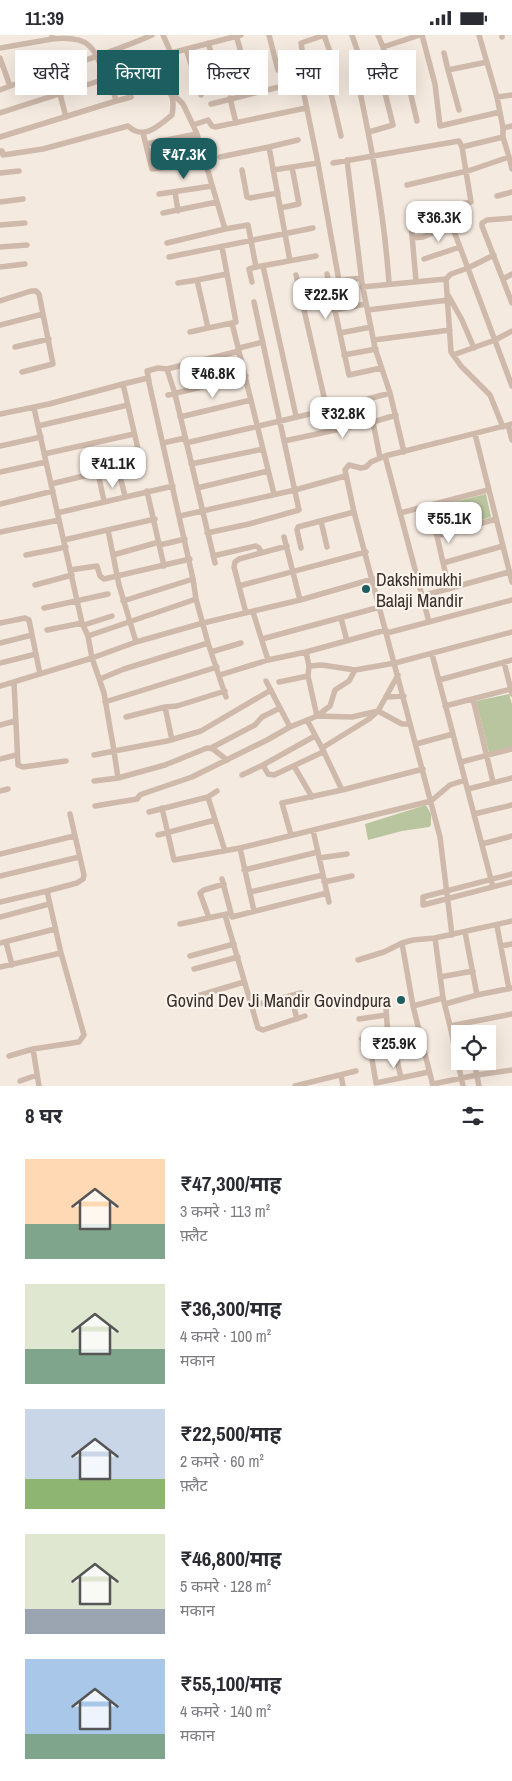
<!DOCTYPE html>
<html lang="hi">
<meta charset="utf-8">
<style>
:root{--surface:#fff;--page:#f2f2f3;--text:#2b2b33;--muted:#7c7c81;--accent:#1d5e60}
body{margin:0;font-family:"Archivo Narrow","Noto Sans Devanagari",sans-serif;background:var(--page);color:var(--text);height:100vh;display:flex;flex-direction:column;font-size:19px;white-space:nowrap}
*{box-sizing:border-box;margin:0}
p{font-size:16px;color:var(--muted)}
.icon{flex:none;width:28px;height:28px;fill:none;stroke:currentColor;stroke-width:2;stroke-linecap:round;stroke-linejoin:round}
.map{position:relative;height:1051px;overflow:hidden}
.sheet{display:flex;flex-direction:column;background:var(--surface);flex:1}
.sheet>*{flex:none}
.hud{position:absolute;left:15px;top:15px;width:482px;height:45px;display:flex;gap:10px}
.fabs{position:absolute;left:451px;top:990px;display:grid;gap:10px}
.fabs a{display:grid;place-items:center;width:45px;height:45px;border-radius:0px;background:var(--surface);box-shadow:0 5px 20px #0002;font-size:25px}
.price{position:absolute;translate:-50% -42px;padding:0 11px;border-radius:10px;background:#fff;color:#222;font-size:16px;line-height:32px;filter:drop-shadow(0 1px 2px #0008)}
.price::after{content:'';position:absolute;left:50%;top:30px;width:15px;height:11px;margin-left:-8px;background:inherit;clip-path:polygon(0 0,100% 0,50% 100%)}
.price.current{background:var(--accent);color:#fff}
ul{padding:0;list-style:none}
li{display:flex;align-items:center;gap:15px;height:125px;padding:0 25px}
li span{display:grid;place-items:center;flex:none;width:140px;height:100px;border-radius:0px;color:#555}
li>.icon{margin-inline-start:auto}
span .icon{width:60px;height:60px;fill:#fffc;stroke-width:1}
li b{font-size:21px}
h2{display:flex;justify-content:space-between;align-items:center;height:60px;padding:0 25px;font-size:21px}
.tag{padding:0 18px;border-radius:0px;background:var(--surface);box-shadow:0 5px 20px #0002;font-size:18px;line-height:45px}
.tag.current{background:var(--accent);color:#fff}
.status{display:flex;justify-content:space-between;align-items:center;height:35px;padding:0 25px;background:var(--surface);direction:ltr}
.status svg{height:14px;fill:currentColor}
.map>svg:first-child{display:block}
.green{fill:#b9c59e}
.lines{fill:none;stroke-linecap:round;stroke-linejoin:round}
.minor{stroke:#ceb9aa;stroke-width:5.5}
.poi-dot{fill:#1d5e60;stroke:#fbf4ed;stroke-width:2}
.labels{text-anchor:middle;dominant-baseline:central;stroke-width:4.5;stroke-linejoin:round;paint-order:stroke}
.poi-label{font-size:18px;fill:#3b2f2a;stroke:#fbf4ed;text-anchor:start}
</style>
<div class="status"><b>11:39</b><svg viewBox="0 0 49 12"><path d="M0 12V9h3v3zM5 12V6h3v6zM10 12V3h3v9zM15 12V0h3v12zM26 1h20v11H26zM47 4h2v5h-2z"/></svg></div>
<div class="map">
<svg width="512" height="1051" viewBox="0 0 512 1051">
<rect width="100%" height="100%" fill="#f5eae0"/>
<!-- green -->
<path class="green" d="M486,459L491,482L438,498L433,472Z
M509,659L512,669V712L489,718L476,666Z
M426,770L431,779V790L429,792L402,796L368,805L365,789Z"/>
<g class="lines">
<!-- minor -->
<path class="minor" d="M163,0L171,18
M236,0L247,38
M269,0L278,35
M324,0L334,28L333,31L327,34L326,37L341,101
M325,0L301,8L305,32L300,40L318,128L339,246
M352,0L364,35
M378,0L383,12L420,0
M422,0L435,49L440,91L500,77
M479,0L497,62L512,60
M502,0V2
M208,8L221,47
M383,12L387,27
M0,13L52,4V1
M186,14L201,60
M444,18L448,35L487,27
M0,23L10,51
M448,35L459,75
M105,44L155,37L171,18L241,0
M0,55C50,35 103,22 152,0
M171,57L183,69L193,90
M60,59L66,82
M497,62L503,93
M230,63L236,88
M116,66L131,62
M211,69L287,50
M0,78L105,44C95,12 90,0 52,4
M369,97L393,90L378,30
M143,98L152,134L205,126
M197,99L193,90L208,85L212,91L215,92L306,73
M0,102L116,66L110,43
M146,109L197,99L225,194
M0,116H2L3,120L43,114L128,91C144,106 158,91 172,80C177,52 163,58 155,37
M220,122L269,112
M509,122L503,102V93L512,91
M347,125L362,248L375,313L390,358L404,417
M333,128L459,106L462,112L503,102
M292,132L318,128
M242,135L247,162L250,163L278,158
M273,135L292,132L299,169L280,173
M0,138L19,136
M407,150L471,135L509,122L512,134
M175,157L178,176
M159,159L212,151
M497,161L512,157
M0,167L23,164
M445,172L471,167L462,112
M163,178L217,167
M512,183L487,185L482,188V191L512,268
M0,190L25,188
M412,203L423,202L452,190
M167,208L225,194L248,190L256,232L316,221
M0,212L27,210
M222,212L236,287L232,288L274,459
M169,222L313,193
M424,224L460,212
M290,226L269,112L298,105
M263,231L296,381
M0,232L25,229
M327,239L349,340L381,333
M296,240L327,375
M446,244L451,239L468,233L494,220
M503,244L512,239
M197,245L227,239
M416,246L410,178L445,172L512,351
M252,247L249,234L256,232
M328,247L361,243
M178,248L197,245L208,293L232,288
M389,248C384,177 371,108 356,38L402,22L417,86
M362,252L446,244L451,317L461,331L490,360L503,392
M448,260L462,285L474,313
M0,266L31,256H36L39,259L53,329L22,337
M334,275L366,269
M368,275L448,265
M0,290L43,279
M190,297L208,293
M340,298L371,292
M374,305L450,295
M15,312L49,304
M239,313L263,307
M344,320L376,314
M453,320L495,305L512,296
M149,346L147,336L158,333L167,334
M123,349L148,343L193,544
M168,360L246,341
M34,373L82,588L88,601L92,623L104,658L114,716L94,720
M0,379L49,369L123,349L141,427L51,449
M180,382L251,365
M373,387L380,423
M508,390L512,405
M38,391L128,370
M475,399L512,547
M284,406L373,387L396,380
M163,408L185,403
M186,408L327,375L390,358
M0,411L41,402
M44,419L134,399
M385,421L429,587
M191,429L263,414
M118,433L125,461
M0,437L46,427
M98,438L104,466
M197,453L268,436
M147,456L164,531
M0,469L53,456
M430,470L449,554
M57,478L173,451
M400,478L488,455
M180,481L295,455L345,441
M321,486L327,512
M108,495L119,550L136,607
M0,497L59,485
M207,498L249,489L299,475L254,267
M437,501L496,484
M284,502L300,565
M64,505L155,484
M160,510L185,504
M301,513L297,495L298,492L354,477
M26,520L66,512
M113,520L159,507
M213,521L256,511L259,513L261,517
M215,528L175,359L167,334L239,316
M443,528L503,511
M70,535L97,531L100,541L104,544L190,524
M35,550L72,540
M239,551L366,517
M422,561L509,537
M44,573L108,559
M253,577L268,625
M246,578L234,532L235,527L239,524L287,511
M341,583L347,606
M0,588L25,583L29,585L40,639
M84,590L112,581
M47,595L82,588
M387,598L512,565
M88,601L196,564
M262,604L380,572
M0,608L32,600
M208,608L226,662
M211,617L241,608
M306,617L309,631L308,641L317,681L330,671L335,655L349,646L355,635L395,628L512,597
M432,619L493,852
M504,627L512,659
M0,628L36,619
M309,631L322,630L355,635
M220,640L268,625L306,617L386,595
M100,644L124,634L208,608L196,564L193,544L123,566
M439,645L512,625
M266,646L290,692L317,681L352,682L378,676L398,640
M14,647L18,730L23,732L66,726
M279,647L308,641
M0,651L92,623L136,607L203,588L300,565L373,544
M387,662L404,661
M473,664L493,747
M105,667L217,632
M445,671L511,654
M165,672L172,705
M126,682L165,672L177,671L225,656
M307,685L322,713
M0,690L15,686
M416,709L453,699
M211,713L255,690L262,682L280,673
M0,724L16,720
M227,725L213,714L207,713L165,730L118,743L114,716L167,706L201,696L271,655
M461,727L512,714
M263,730L315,701
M294,731L312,762
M242,740L263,730L268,739L274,740L323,717
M94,746L118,743
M468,754L512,743
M342,755L322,713L369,684L378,676L402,689H410
M0,756L8,754
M208,762L225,816
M95,771L137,764L140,760L145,758L192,742L267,705L290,692
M162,773L174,825L240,813L431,766L450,750L465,745
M149,777L208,762L217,756
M474,779L512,770
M313,795L329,867
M158,800L215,785
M291,800L282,768L342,755L423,734
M482,809L512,801
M240,813L254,876
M0,819L74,801
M319,823L347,819
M244,835L318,817
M512,839L423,862V870L512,847
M0,841L79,822
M222,844L232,882L327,858
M324,847L352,841
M47,856L77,848L83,844L84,840L70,779
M250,857L323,840
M0,867L47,856L61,918L84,1000L79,1007L33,1014L39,1051
M225,880L258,993L263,995L305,981
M0,882L49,869
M209,883L200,858L204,855L224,849
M180,889L227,879
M497,891L509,954
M465,897L477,960
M452,900L440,802L354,477L345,435L349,430L361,433L366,432L371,427L385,421L512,389
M435,903L443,963L450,991L463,1051
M6,907L12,930
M0,908L55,894
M402,908L413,971L433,1051
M501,911L512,909
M190,921L234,909
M358,925L384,917L402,908L413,905L435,903L512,886
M0,932L61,918
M194,934L238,922
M440,942L473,936
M291,961L297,984
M194,962L244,947
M445,969L477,960L512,953
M252,971L301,958
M413,971L443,963
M386,974L388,1001
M359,984L386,980
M467,988L469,999
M450,991L512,979
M362,1004L396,1000L400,1002L420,998
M370,1012L376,1048L429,1037
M395,1015L401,1043
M9,1021L33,1014
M474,1026L479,1051
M341,1040L343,1051
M20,1046L37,1040
M433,1049L477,1040L512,1035
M295,1051L356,1036"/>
</g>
<!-- markers -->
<g class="poi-dot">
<circle cx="366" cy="554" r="5"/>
<circle cx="401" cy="965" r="5"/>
</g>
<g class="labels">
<!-- poi labels -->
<g class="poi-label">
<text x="376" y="544">Dakshimukhi<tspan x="376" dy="21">Balaji Mandir</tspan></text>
<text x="391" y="965" text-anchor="end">Govind Dev Ji Mandir Govindpura</text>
</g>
</g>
</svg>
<div class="fabs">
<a><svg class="icon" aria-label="locate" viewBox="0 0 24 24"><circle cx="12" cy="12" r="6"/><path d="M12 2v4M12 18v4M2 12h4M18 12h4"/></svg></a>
</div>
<b class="price current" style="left:184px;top:145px">₹47.3K</b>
<b class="price" style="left:439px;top:208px">₹36.3K</b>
<b class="price" style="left:326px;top:285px">₹22.5K</b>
<b class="price" style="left:213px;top:364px">₹46.8K</b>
<b class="price" style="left:343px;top:404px">₹32.8K</b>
<b class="price" style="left:113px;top:454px">₹41.1K</b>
<b class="price" style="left:449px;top:509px">₹55.1K</b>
<b class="price" style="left:394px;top:1034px">₹25.9K</b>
<div class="hud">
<a class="tag">खरीदें</a>
<a class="tag current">किराया</a>
<a class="tag">फ़िल्टर</a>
<a class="tag">नया</a>
<a class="tag">फ़्लैट</a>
</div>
</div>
<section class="sheet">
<h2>8 घर<svg class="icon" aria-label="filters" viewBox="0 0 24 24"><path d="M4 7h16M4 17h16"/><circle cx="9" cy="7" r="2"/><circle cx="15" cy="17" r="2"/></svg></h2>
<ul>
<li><span style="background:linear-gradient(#ffd9b3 65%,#7fa58c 0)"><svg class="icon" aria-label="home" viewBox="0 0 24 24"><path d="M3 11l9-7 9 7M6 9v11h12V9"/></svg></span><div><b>₹47,300/माह</b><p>3 कमरे · 113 m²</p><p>फ़्लैट</p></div></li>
<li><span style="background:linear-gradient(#dfe7d0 65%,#7fa58c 0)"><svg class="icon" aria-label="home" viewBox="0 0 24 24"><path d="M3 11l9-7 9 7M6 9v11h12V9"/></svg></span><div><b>₹36,300/माह</b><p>4 कमरे · 100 m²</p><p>मकान</p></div></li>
<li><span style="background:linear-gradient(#c9d6e8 70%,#8fb573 0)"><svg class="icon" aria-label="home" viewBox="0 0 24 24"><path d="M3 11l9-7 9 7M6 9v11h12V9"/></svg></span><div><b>₹22,500/माह</b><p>2 कमरे · 60 m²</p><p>फ़्लैट</p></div></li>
<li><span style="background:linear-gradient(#dfe7d0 75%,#9aa5b1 0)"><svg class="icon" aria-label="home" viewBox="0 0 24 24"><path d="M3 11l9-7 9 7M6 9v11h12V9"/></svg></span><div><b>₹46,800/माह</b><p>5 कमरे · 128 m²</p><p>मकान</p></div></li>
<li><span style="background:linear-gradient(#a9c7e8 75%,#7fa58c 0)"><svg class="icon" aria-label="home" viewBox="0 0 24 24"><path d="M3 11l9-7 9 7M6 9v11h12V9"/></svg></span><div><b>₹55,100/माह</b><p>4 कमरे · 140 m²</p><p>मकान</p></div></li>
</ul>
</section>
